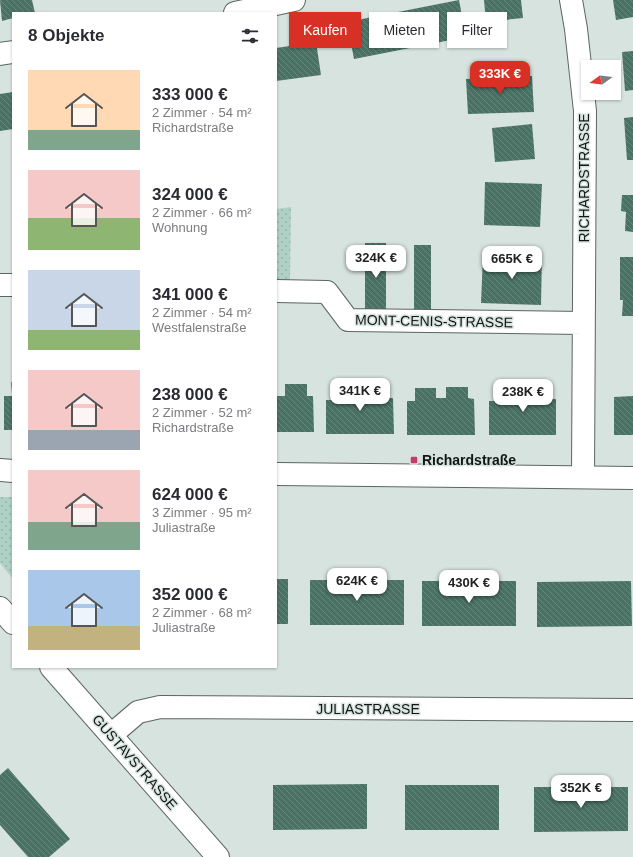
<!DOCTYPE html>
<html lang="de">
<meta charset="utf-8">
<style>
:root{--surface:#fff;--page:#f7f7f7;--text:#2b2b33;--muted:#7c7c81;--accent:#d93025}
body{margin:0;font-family:Helvetica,sans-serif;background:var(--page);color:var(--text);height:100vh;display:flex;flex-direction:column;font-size:15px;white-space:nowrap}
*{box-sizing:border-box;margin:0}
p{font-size:13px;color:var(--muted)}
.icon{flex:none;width:22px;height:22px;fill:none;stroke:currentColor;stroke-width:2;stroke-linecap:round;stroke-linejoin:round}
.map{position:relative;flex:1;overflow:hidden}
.panel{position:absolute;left:12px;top:12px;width:265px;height:656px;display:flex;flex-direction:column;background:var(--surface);border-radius:0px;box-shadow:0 1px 3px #0004}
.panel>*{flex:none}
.top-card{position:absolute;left:289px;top:12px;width:284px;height:36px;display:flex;gap:8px}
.needle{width:26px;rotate:255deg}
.tools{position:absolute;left:581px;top:60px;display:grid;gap:8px}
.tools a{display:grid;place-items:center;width:40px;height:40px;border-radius:0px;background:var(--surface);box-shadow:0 1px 3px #0004;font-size:20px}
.price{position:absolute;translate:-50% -34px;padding:0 9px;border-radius:8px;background:#fff;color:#222;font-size:13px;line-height:26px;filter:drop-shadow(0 1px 2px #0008)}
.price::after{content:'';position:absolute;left:50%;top:24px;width:12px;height:9px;margin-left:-6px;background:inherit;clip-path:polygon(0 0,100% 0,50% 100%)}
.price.active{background:var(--accent);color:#fff}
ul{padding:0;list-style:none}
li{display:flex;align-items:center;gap:12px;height:100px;padding:0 16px}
li span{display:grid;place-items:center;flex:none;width:112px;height:80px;border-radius:0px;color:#555}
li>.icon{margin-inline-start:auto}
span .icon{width:48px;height:48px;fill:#fffc;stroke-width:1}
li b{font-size:17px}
h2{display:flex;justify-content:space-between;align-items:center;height:48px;padding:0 16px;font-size:17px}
.pill{padding:0 14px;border-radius:0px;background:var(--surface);box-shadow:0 1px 3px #0004;font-size:14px;line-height:36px}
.pill.active{background:var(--accent);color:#fff}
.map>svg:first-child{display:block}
.park{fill:url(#park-dots)}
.building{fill:url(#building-back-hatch)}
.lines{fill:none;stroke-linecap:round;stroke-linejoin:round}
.street-casing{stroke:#5b6561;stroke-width:24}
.secondary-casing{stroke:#5b6561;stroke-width:24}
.street{stroke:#fff;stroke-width:22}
.secondary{stroke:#fff;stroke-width:22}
.poi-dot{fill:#c73a69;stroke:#d7e3de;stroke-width:1.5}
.labels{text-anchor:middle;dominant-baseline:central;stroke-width:3;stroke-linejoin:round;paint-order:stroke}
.street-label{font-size:14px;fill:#121615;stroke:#d7e3de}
.poi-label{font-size:14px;font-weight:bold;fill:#121615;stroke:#d7e3de;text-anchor:start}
</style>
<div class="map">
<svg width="633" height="857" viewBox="0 0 633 857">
<defs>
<pattern id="park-dots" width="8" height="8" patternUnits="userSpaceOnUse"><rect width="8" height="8" fill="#afd1c5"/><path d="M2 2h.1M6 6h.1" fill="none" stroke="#96b3a8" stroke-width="1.8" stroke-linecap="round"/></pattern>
<pattern id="building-back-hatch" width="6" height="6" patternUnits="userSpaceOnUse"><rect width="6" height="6" fill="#497164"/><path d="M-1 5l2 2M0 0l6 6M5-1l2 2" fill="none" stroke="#6a877e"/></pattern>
</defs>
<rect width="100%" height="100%" fill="#d7e3de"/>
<!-- park -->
<path class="park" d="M291,207L290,280H276V209Z
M0,497H13V579L0,563Z"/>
<!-- building -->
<path class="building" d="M0,0H32L35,13H13V18L2,21Z
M459,0L466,37L354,59L347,22Z
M484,0H521L523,18L486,22Z
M613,0H633V17L616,20Z
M316,42L321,75L276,81V48Z
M633,51V90L625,91L622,52Z
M532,76L534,112L468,114L466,79Z
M13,92V129L0,131V94Z
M633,117V160H627L624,118Z
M532,124L535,159L495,162L492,128Z
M485,182L542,184L540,227L484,225Z
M622,195H633V232L625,231L626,212L621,211Z
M365,243H386V315H365Z
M414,245H431V315L414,314Z
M483,255L542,256L541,305L481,303Z
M620,257H633V316H622L623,300H620Z
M11,382L13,383V393H12Z
M285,384H307V396H313L314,432H276V396H285Z
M365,386H387V398H393L394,434H326V400H334V387H355V397H365Z
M446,387H468V398L474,399L475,435H407V401H415V388H436V398H446Z
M528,387H550L549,399H556V435H489V401H497L496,388H517V398H528Z
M4,396H13V430H4Z
M633,396V435H614V397Z
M276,579H288V624H276Z
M310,580H404V625H310Z
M422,581H516V626H422Z
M631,581L632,626L537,627V582Z
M8,768L70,839L49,857H28L0,825V775Z
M367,784V829L273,830V785Z
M405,785H499V830H405Z
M534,787H628V831L534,832Z"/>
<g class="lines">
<defs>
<path id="street" d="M571,0L576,29L585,111L583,477
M235,13L294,0
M0,54L13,52
M0,285H13
M276,291L327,292L348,320L583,323
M0,608L13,623
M51,667L218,857
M111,735L138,712L160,707L633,710"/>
<path id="secondary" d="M0,470L13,471
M276,474L633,478"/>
</defs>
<!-- street casing -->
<use href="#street" class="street-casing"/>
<!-- secondary casing -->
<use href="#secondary" class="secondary-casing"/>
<!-- street -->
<use href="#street" class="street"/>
<!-- secondary -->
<use href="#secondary" class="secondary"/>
</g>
<!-- markers -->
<rect class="poi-dot" x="410" y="456" width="8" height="8" rx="2"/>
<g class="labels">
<!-- street labels -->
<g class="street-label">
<text transform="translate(584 178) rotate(-90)">RICHARDSTRASSE</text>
<text transform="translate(434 321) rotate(1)">MONT-CENIS-STRASSE</text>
<text x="368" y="709">JULIASTRASSE</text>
<text transform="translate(135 762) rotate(49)">GUSTAVSTRASSE</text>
</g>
<!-- poi labels -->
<g class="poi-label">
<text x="422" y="460">Richardstraße</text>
</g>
</g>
</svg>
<div class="tools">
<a><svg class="needle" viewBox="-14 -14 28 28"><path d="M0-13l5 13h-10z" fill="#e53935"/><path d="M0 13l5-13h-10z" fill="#7c7c81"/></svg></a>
</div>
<b class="price active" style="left:500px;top:95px">333K €</b>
<b class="price" style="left:376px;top:279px">324K €</b>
<b class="price" style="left:512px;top:280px">665K €</b>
<b class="price" style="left:360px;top:412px">341K €</b>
<b class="price" style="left:523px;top:413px">238K €</b>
<b class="price" style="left:357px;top:602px">624K €</b>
<b class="price" style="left:469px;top:604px">430K €</b>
<b class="price" style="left:581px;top:809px">352K €</b>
<div class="top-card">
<a class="pill active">Kaufen</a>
<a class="pill">Mieten</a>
<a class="pill">Filter</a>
</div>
<section class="panel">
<h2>8 Objekte<svg class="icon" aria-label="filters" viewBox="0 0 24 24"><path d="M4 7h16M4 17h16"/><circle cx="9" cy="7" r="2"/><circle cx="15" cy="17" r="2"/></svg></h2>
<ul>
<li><span style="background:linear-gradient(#ffd9b3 75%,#7fa58c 0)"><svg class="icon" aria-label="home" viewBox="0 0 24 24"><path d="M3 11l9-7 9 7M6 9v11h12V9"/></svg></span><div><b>333 000 €</b><p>2 Zimmer · 54 m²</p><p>Richardstraße</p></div></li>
<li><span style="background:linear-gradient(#f6c9c9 60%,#8fb573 0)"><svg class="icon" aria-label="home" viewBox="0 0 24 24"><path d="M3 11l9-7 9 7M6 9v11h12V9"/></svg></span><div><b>324 000 €</b><p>2 Zimmer · 66 m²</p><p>Wohnung</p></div></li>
<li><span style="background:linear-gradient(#c9d6e8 75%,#8fb573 0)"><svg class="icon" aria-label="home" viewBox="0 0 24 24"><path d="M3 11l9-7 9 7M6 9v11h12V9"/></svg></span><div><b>341 000 €</b><p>2 Zimmer · 54 m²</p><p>Westfalenstraße</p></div></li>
<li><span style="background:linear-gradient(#f6c9c9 75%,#9aa5b1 0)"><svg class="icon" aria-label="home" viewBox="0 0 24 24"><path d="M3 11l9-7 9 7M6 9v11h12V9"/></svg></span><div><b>238 000 €</b><p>2 Zimmer · 52 m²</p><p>Richardstraße</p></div></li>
<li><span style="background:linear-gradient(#f6c9c9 65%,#7fa58c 0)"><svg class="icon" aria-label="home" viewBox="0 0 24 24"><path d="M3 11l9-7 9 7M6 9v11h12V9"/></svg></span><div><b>624 000 €</b><p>3 Zimmer · 95 m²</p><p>Juliastraße</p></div></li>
<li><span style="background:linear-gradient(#a9c7e8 70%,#c2b280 0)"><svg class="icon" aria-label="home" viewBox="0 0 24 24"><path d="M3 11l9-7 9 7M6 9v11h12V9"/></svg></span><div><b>352 000 €</b><p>2 Zimmer · 68 m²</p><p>Juliastraße</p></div></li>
</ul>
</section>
</div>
